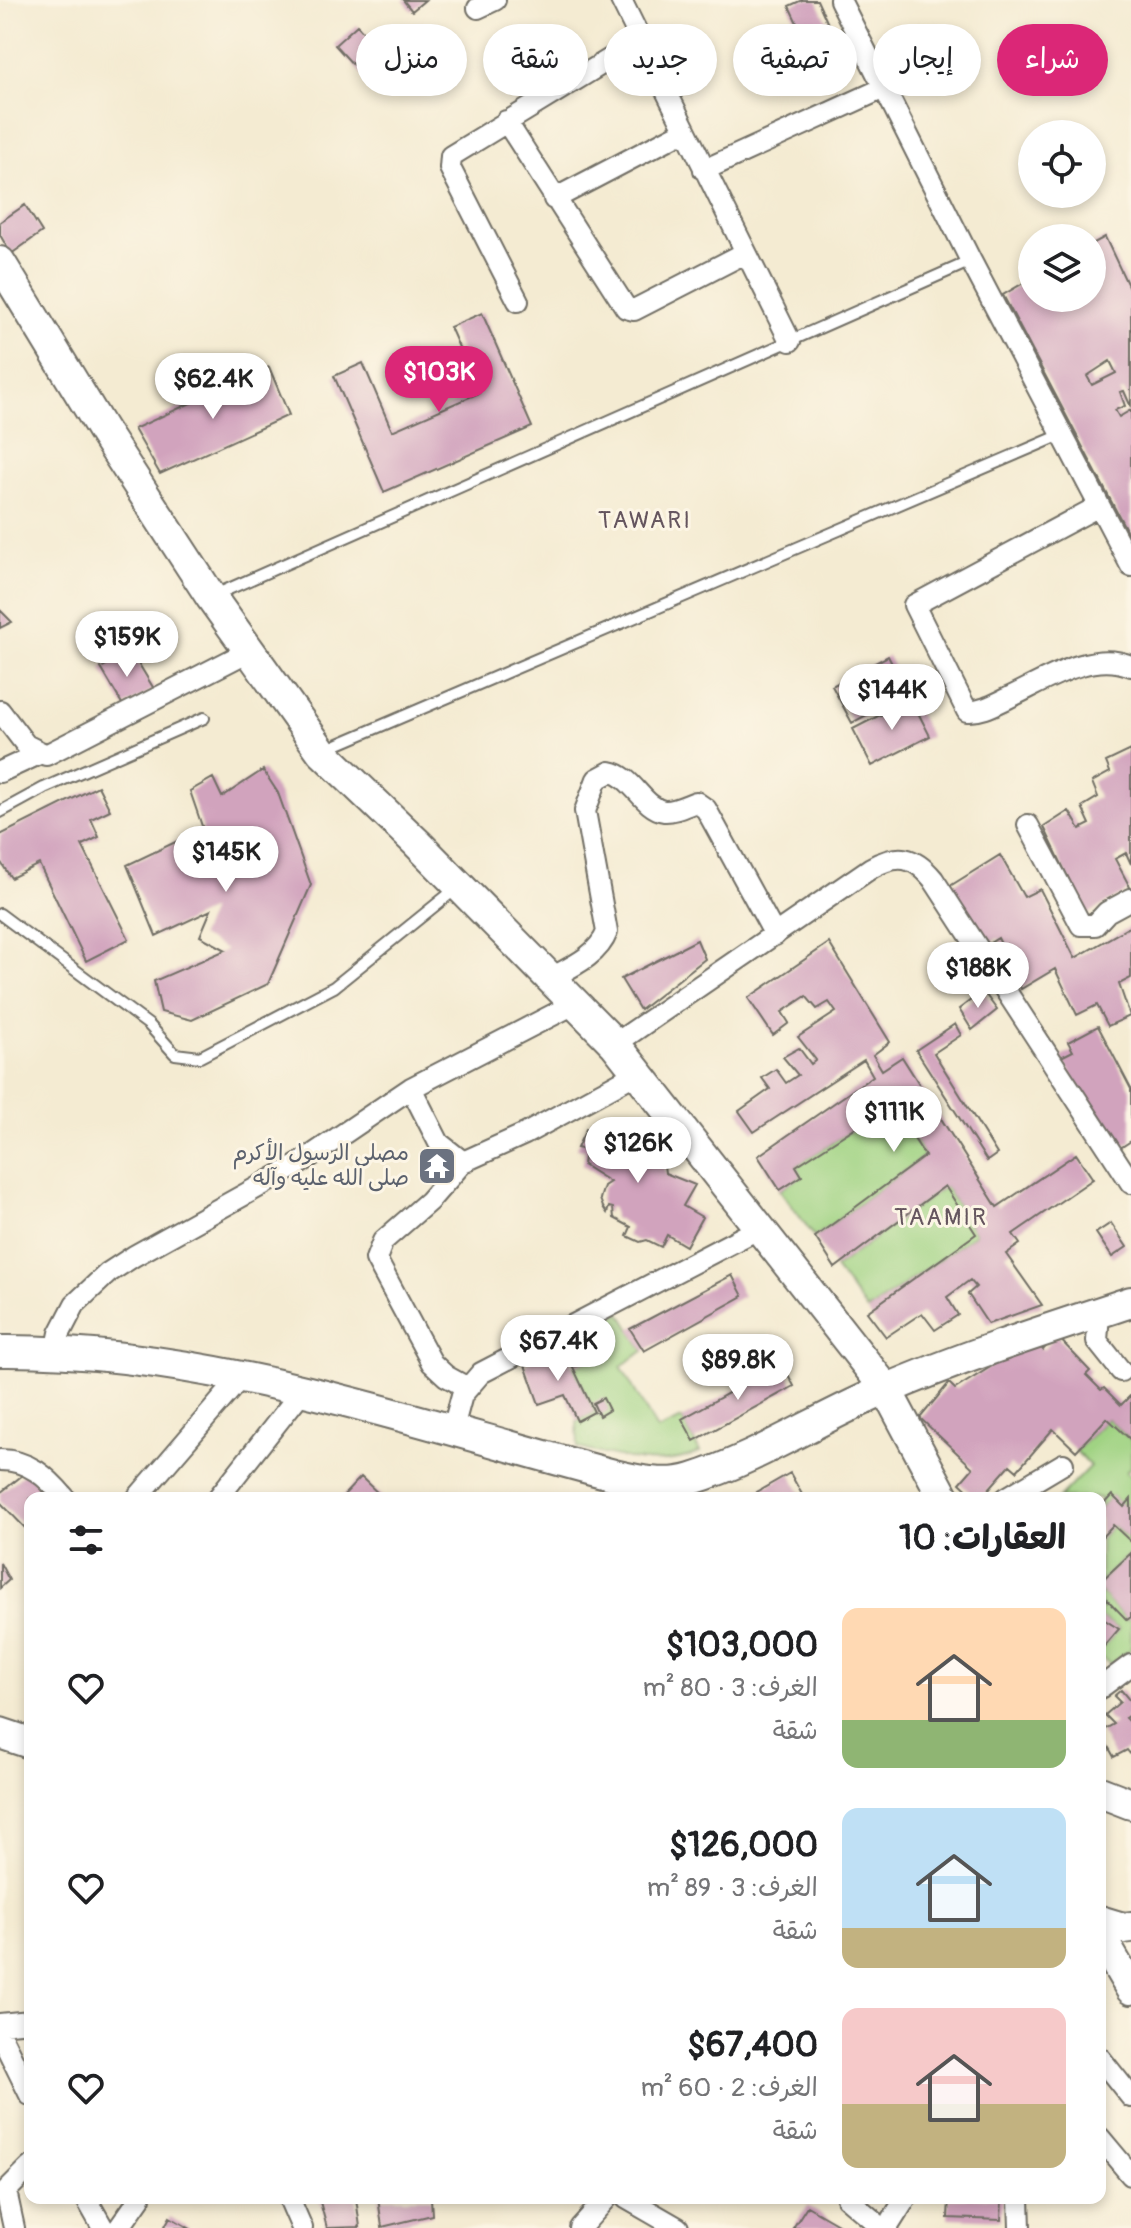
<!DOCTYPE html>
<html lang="ar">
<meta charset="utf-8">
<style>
:root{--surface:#fff;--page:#f6f6f6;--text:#202124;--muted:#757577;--accent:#db2777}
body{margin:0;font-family:Pangolin,"Playpen Sans Arabic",sans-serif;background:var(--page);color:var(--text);direction:rtl;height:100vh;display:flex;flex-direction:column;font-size:30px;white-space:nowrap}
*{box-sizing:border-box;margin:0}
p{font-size:26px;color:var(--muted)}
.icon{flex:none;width:44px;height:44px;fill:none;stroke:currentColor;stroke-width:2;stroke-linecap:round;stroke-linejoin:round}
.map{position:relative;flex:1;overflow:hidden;direction:ltr}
.drawer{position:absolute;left:24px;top:1492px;width:1082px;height:712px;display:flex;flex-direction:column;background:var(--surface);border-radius:16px;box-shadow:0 4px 12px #0003;direction:rtl}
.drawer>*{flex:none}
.banner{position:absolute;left:24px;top:24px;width:1084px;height:72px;direction:rtl;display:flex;gap:16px}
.tools{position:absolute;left:1018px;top:120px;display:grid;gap:16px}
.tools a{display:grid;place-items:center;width:88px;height:88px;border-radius:50%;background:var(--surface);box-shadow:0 4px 12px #0003;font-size:40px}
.price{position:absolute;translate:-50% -68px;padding:0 18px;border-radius:28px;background:#fff;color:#222;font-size:26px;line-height:52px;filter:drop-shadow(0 2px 4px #0008)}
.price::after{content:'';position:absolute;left:50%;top:48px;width:24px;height:18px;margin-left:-12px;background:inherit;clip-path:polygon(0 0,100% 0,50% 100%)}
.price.on{background:var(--accent);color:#fff}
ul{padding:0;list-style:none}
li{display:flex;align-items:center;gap:24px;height:200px;padding:0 40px}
li span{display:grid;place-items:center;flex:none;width:224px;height:160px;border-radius:16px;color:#555}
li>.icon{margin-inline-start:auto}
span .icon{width:96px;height:96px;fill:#fffc;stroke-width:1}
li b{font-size:34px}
h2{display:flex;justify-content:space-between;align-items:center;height:96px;padding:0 40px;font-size:34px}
.chip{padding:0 28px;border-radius:36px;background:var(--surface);box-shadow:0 4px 12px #0003;font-size:28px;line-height:72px}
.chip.on{background:var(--accent);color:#fff}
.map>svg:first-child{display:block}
.green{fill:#a0d383;stroke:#667f57;stroke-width:2}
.building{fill:#d1a3bd;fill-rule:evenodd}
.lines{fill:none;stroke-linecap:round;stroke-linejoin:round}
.lane-casing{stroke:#716e65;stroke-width:14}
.street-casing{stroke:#716e65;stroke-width:24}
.secondary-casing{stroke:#716e65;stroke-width:34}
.lane{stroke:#fff;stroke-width:10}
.street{stroke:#fff;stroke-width:20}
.secondary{stroke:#fff;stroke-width:30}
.labels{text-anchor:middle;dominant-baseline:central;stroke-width:6;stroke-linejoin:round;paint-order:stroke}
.worship-label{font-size:22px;fill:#5b616d;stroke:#fcf5e5;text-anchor:end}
.neighbourhood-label{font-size:24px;letter-spacing:2px;fill:#65555e;stroke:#fcf5e5}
</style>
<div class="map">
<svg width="1131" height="2228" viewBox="0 0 1131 2228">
<rect width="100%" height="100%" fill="#fcf5e5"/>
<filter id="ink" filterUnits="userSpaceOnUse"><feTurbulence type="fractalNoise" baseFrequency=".0125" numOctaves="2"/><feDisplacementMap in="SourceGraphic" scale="16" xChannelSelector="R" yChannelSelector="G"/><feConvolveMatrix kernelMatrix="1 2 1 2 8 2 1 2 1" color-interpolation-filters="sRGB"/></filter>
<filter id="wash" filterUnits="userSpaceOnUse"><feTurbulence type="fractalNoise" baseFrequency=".006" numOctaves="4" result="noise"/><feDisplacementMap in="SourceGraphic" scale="32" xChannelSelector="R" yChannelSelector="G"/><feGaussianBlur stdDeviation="1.8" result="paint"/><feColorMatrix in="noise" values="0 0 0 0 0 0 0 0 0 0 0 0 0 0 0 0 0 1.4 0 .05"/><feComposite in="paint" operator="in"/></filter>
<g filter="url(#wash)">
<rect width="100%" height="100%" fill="#f4ebd2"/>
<!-- green -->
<path class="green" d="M892,1104L925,1156L815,1237L780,1190L801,1176L796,1166Z
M945,1186L976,1234L867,1311L835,1268Z
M620,1312L644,1351L621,1366L657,1430L682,1419L700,1452C659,1471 619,1457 578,1448L577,1421L594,1412L573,1367L589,1359L577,1335Z
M1107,1418L1131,1440V1467L1126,1472L1131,1477L1130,1501L1124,1507L1112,1496L1100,1508V1498H1059L1090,1466L1076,1451Z
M1113,1525L1131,1542V1553L1100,1582V1539Z
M1100,1592L1127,1620L1131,1617V1649L1111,1664L1100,1657V1650L1119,1629L1100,1617Z"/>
<g id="blocks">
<!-- building -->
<path class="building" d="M403,0H425L412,11Z
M802,0H817L829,26L804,38L789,6Z
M357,25L388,59L366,79L335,45Z
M25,205L42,232L11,254L0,235V222Z
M1105,237L1131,292V407L1124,391L1120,392L1125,406L1115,410L1119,417L1131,410V539L1003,295L1032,278V298H1092V244ZM1110,361L1116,373L1092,385L1087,376Z
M482,313L532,427L384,492L334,376L363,363L392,431L479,393L450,327Z
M269,367L289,415L160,474L134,429Z
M0,610L12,622L0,628Z
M131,651L154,689L124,707L101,668Z
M888,656L907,693L852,723L832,686Z
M911,699L930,736L872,766L853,729Z
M1131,750V864L1126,853L1115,859L1131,889L1086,915L1044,827L1069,811L1080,829L1090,824L1082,807L1098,797L1092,782L1110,772L1106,762Z
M263,770L278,793L311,885L268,984L192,1020L161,1012L154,981L226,950L200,936L211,910L156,936L127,865L203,829L190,791L213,778L222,797Z
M98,786L110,810L91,819L99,837L82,845L129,939L86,961L39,864L11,878L0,861V835Z
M1000,855L1024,897L1040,889L1075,958L1131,926V978L1119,984L1130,1016L1108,1026L1097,1005L1077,1015L1055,969L1021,989L998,946L1001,944L998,938L985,946L950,886Z
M697,940L705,959L640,1010L621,979Z
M829,943L890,1042L873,1055L882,1070L902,1057L997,1207L1076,1154L1093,1179L1013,1234L1020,1244L1006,1254L1042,1305L988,1324L968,1294L976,1287L970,1280L947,1297L958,1315L935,1330L922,1313L886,1337L867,1312L976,1234L945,1186L835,1268L815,1237L925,1156L892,1104L796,1166L802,1176L780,1190L758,1156L873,1076L864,1060L754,1132L739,1111L770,1089L762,1078L776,1069L786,1083L798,1075L783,1057L799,1048L811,1064L816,1060L798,1037L836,1012L829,1002L817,1009L806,996L782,1012L789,1023L773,1035L748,998Z
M983,991L997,1010L972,1030L959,1009Z
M955,1024L961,1035L934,1053L997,1154L987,1161L916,1050Z
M1098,1026L1131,1089V1141L1117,1150L1061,1057L1073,1051L1068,1042Z
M613,1118L638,1128L645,1151L656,1156L654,1160L664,1165L665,1173L695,1185L683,1206L702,1217L686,1246L667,1235L661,1247L647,1240L640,1242L627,1236L631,1227L614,1218L613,1208L609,1207L607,1213L603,1207L600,1199L604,1186L610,1182L583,1165L585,1150L577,1148L586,1129L593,1132L597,1122Z
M1111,1223L1127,1247L1112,1257L1096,1233Z
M732,1275L743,1296L644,1351L630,1329Z
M577,1335L589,1359L576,1366L565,1343Z
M1056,1335L1090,1371L1086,1375L1101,1390L1104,1388L1121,1405L1131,1395V1440L1107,1418L1076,1451L1053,1429L1017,1471L1010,1465L981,1498H976L960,1483L973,1468L920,1418L949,1383L955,1389L1026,1345L1038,1344L1043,1350Z
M546,1351L550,1362L567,1354L594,1412L577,1421L565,1395L539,1404L525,1365Z
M782,1363L794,1386L694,1441L682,1419Z
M603,1398L609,1410L599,1416L593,1403Z
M28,1471L48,1498H30V1533L0,1502V1493Z
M790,1473L804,1498H760L757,1492Z
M361,1477L383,1498H341Z
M1112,1495L1124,1507L1131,1499V1542L1113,1525L1100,1539V1508Z
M1131,1553V1617L1127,1620L1100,1592V1582Z
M0,1563L9,1580L0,1588Z
M1100,1617L1119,1629L1100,1651Z
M1121,1690L1131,1702V1714L1125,1718L1131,1724V1755L1127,1750L1114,1757L1100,1732L1114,1724L1105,1715L1120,1702L1114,1696Z
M319,2198H356L360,2227L327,2228Z
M378,2198H431L432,2215L382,2227Z
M949,2198H1002L1001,2220L948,2218Z
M807,2206L845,2228H793Z
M170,2217L189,2228H164Z"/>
</g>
</g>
<g filter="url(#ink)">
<use href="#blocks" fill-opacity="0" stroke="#716e65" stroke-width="2"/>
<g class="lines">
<defs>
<path id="lane" d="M215,595L971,261
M327,749L1061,435
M0,812L44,788L204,718
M0,914L149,1025L175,1054L200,1057L334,987L458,887"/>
<path id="street" d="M621,0L790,341
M840,0L971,261L1131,566
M478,8L495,0
M506,121L626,308L634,310L745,253
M704,170L884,88
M554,199L684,131
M518,301L450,168L451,156L641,40
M1099,506L914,605L967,711C982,712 995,704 1008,698C1045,681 1091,649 1131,666
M0,711L26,745L46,755L249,651
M0,772L39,754
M1028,825L1081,925H1095L1107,912L1131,899
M549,979C571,967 598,956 607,932L585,811L597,779L610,772C633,776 642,807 664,811C674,812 687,805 696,802L706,809L775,935
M615,1044L871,868C898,853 914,856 933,879L1131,1183
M411,1088L439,1143L463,1162L525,1134L637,1073
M463,1162L429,1201L383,1241L376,1259L432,1363L446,1376L466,1387
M1099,1313L1097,1341L1121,1371
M56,1352L60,1333L75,1304L108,1273L134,1256L296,1166L411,1088L574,1004
M452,1432L462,1395L481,1373L760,1228
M0,1460C29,1460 47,1477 65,1498
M137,1498L243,1375
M218,1498L302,1391
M1006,1498L1063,1464
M1100,1688L1131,1665
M0,2024L30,2021
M0,2034L30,2095
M1100,2058L1131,2097
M1100,2138L1131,2175
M86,2198L103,2228
M289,2198L302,2228
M626,2198L678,2228
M847,2198L882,2228
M1019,2198L1020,2228
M14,2228L6,2191L30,2167
M119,2228L140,2198
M580,2228L607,2198
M887,2228L906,2198"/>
<path id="secondary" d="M0,262L103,431L211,597L322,752L417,843L615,1044L886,1389L944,1498
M0,1351C210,1349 413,1422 614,1475C639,1481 666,1487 692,1479C759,1458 820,1417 885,1390C964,1356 1049,1329 1131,1302
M0,1733L30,1743
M1100,1792L1131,1804
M1100,1921L1123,1928L1131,1927
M1100,1936L1131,1989"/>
</defs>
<!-- lane casing -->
<use href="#lane" class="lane-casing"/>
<!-- street casing -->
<use href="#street" class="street-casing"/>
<!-- secondary casing -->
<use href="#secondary" class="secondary-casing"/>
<!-- lane -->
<use href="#lane" class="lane"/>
<!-- street -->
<use href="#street" class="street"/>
<!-- secondary -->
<use href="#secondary" class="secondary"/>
</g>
</g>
<!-- icons -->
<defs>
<symbol id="temple-square" viewBox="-11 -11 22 22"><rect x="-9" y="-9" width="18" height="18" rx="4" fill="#6b7280" stroke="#fcf5e5"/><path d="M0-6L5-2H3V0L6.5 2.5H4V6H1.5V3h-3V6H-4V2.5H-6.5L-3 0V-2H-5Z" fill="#fff"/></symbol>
</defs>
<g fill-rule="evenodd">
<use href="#temple-square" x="415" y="1144" width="44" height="44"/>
</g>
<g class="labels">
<!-- worship labels -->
<g class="worship-label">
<text x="409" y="1153">مصلى الرسول الأكرم<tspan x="409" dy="25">صلى الله عليه وآله</tspan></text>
</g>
<!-- neighbourhood labels -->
<g class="neighbourhood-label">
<text x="645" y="520">TAWARI</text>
<text x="941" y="1217">TAAMIR</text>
</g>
</g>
</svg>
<div class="tools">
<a><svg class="icon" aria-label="locate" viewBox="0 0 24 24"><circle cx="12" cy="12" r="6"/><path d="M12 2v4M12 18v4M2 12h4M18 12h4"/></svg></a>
<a><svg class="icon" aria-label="layers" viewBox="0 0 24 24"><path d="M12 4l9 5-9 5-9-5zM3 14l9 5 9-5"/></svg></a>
</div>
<b class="price on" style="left:439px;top:414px">$103K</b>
<b class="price" style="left:213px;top:421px">$62.4K</b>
<b class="price" style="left:127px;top:679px">$159K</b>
<b class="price" style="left:892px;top:732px">$144K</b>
<b class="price" style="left:226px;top:894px">$145K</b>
<b class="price" style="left:978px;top:1010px">$188K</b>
<b class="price" style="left:894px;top:1154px">$111K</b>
<b class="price" style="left:638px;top:1185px">$126K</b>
<b class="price" style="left:558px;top:1383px">$67.4K</b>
<b class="price" style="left:738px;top:1402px">$89.8K</b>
<div class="banner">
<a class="chip on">شراء</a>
<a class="chip">إيجار</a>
<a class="chip">تصفية</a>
<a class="chip">جديد</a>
<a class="chip">شقة</a>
<a class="chip">منزل</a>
</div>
<section class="drawer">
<h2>العقارات: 10<svg class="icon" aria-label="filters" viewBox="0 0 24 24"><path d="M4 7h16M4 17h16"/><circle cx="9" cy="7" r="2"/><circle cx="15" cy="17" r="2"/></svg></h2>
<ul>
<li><span style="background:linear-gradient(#ffd9b3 70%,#8fb573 0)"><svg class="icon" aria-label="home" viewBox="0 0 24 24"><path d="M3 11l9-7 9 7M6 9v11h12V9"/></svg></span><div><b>$103,000</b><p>الغرف: 3 · 80 m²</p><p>شقة</p></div><svg class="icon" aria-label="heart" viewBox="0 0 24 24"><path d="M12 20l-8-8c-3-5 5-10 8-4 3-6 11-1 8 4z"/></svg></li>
<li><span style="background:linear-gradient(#bfe0f5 75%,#c2b280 0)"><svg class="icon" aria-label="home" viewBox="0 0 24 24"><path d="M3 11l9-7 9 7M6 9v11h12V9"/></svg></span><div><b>$126,000</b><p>الغرف: 3 · 89 m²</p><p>شقة</p></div><svg class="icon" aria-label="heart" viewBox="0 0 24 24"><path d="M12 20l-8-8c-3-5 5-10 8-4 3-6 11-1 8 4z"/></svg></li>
<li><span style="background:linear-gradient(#f6c9c9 60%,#c2b280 0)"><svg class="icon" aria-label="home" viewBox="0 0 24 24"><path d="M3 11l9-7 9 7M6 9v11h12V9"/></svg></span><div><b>$67,400</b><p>الغرف: 2 · 60 m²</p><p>شقة</p></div><svg class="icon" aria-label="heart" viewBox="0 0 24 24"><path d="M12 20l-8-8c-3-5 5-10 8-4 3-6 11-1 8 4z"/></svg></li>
</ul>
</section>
</div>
